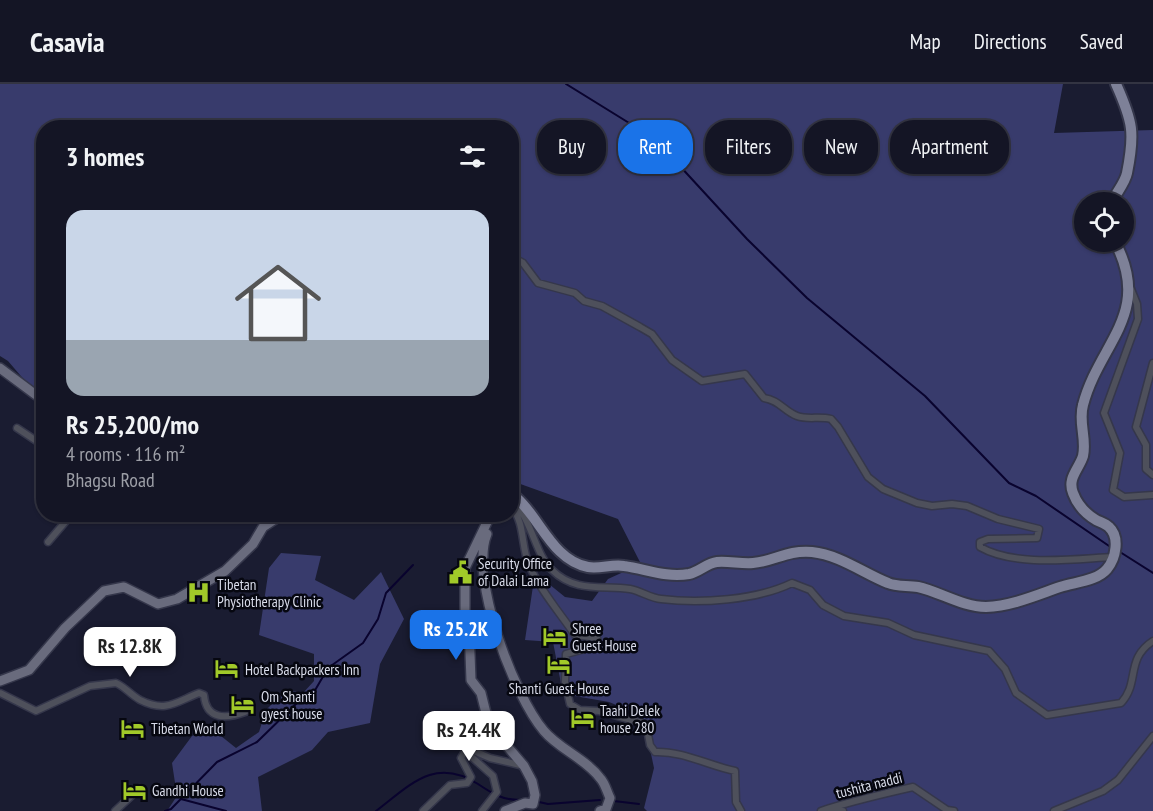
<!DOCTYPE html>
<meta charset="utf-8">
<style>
:root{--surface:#141525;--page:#1d1e2d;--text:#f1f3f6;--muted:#9d9fa7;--line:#333442;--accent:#1a73e8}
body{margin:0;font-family:"PT Sans Narrow",sans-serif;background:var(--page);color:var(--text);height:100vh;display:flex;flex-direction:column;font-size:22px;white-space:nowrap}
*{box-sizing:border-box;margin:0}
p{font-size:20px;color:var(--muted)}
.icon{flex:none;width:33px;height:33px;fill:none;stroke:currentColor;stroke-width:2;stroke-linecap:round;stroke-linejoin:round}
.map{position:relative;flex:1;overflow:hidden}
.side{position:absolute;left:36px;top:36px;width:483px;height:402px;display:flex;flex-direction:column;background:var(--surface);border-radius:24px;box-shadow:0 2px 4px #0004,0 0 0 2px var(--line)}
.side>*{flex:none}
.guide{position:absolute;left:537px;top:36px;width:525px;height:54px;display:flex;gap:12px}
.controls{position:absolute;left:1074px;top:108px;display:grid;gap:12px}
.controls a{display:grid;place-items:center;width:60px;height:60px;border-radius:50%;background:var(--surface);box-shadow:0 2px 4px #0004,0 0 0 2px var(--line);font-size:30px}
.price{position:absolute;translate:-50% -51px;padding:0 14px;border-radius:12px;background:#fff;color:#222;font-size:20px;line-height:39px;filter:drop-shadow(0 2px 3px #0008)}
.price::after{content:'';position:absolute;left:50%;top:36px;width:18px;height:14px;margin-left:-9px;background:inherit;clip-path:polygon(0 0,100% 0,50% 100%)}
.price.active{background:var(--accent);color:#fff}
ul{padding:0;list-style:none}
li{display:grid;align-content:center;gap:12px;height:318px;padding:0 30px}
li span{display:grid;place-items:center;height:186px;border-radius:18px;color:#555}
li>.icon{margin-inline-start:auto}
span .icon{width:108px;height:108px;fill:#fffc;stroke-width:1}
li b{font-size:26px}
h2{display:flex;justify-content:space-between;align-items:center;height:72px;padding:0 30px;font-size:26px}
.pill{padding:0 21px;border-radius:24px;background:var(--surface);box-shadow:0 2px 4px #0004,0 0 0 2px var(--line);font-size:21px;line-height:54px}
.pill.active{background:var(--accent);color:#fff}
header{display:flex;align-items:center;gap:36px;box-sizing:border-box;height:84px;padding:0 30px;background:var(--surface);border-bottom:2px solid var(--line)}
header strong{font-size:28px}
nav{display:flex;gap:33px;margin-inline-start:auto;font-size:21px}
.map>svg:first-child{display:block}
.green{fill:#383b6c;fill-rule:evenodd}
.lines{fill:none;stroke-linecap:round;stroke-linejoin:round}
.stream{stroke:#09032e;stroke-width:2}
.street-casing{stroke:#35374b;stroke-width:9}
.secondary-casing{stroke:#35374b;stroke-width:12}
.primary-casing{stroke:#35374b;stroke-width:14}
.street{stroke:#4e505b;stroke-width:6}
.secondary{stroke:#696b7d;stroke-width:9}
.primary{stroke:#7e8198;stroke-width:10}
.labels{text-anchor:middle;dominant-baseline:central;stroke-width:5;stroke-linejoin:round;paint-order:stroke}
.poi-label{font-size:15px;fill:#d9dcea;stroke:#060710;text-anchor:start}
.street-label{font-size:15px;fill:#d9dcea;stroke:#060710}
</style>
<header>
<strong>Casavia</strong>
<nav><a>Map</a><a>Directions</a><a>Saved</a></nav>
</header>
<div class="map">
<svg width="1153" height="727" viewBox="0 0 1153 727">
<rect width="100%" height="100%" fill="#1a1c31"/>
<!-- green -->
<path class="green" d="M0,0H1063L1054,49L1153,46V727H647L644,724L654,684L643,632L609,618L563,610L553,558L525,556L533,502L539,492L565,513L592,517L608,495L641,480L618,435L512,397V44H44V302L32,305L8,277L0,272ZM1084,118H1124V158H1084Z
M281,469L321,472L315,496L354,516L381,488L404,535L380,580L370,639L328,648L312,666L258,693L262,727H167L177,712L172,679L192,652L211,644L236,664L259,648L266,626L286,606L303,609L314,597V570L259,551L269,484Z"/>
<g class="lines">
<!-- stream -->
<path class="stream" d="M566,0L655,55L747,155L807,214L925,312L1009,399L1036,412L1112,464
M1120,468L1153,489
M181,715L226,727
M614,717L639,720
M539,718L548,720L600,716
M165,727L171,725L217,678L257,658L298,618L314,608L328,584L363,559L378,535L386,509L413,481
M376,727C410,701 435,672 478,700C493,710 502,716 520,716"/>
<defs>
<path id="street" d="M512,173L523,179L538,199L575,209L584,217L602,222L640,243L652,250L672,276L702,297L745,290L764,314C779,316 784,327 797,332C808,336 819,332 831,335L838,343L868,393L883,405L917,419L932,422L952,420L967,422L998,435L1039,445L1037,454L988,455L980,458V463C1015,483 1073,475 1112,473
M1131,205L1137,220L1138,235L1104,329L1120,369L1113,406L1124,413L1153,411
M1153,279L1136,343L1146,361V385L1153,391
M17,344L44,362
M514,418C532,437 536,472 552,486C575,509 603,501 630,505C641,507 650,514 661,515C700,520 757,516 792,499L810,506L823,521L844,532L888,539L914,551L989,567L1005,585L1016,609L1047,631L1121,619C1140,599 1125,575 1153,557
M512,424C525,439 521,463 529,481C540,506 560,529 575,551L597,554L599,561L566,570L565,598L570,620L580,626L599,627L646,640L650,661L655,668C683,667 707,681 735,687L736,718L741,727
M48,458L72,430
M0,609L36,627L90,602L116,599C125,603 131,611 140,616C166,629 176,618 199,609L204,611C206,636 226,635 245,628
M428,639L463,652L476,668L490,674L524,682
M115,727L140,704
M423,727L450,701L467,699L471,693L461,674L465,667L493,692L497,708L482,727
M821,727C851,717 882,710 913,703L947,726L954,727
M826,727H843
M1054,727L1103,707L1118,696L1153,652"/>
<path id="secondary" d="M0,284L36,311L44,309
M491,430L465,484V532L469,544L471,596L481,609L489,641L524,682L532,697L535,711L533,720L525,719L505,727
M487,450C469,493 514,612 544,647C559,665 586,675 600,694C605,699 607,708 610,714L606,725L600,727
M0,597L29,586L65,544L104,507L124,503L158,520L177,515L225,487L253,460L263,443L283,430"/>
<path id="primary" d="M1112,118C1116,109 1125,99 1127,89C1135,49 1133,38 1116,0
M512,410C539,430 551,476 588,483C600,485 612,480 624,482C646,485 666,494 689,490C699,488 707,479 717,478C729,477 741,480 753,479C776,477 786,466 812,468C840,471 863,489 888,499C897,503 908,501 918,503C940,508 963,523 986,523C1012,522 1037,511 1060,503C1075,498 1097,497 1107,485C1116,474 1120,453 1109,443C1106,440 1100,438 1096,436C1086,430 1077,420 1073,409C1067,394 1079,385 1083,372C1087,355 1078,338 1083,321C1099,259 1153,230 1115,158"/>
</defs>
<!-- street casing -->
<use href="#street" class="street-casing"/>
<!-- secondary casing -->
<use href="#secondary" class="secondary-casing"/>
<!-- primary casing -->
<use href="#primary" class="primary-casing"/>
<!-- street -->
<use href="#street" class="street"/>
<!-- secondary -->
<use href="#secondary" class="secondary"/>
<!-- primary -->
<use href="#primary" class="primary"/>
</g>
<!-- icons -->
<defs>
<symbol id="civic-bare" viewBox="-9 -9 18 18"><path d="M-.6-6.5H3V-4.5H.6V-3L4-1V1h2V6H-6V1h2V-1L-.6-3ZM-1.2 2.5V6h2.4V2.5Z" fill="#a1c929" stroke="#060710" stroke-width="2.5" paint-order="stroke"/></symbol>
<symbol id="hospital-bare" viewBox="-9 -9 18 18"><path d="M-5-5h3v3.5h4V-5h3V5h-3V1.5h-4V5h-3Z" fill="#a1c929" stroke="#060710" stroke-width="2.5" paint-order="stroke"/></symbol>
<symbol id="hotel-bare" viewBox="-9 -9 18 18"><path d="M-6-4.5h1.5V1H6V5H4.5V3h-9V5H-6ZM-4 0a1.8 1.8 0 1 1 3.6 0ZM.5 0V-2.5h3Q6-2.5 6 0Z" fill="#a1c929" stroke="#060710" stroke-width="2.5" paint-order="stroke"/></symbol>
</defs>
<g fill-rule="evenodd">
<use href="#civic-bare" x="444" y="472" width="33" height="33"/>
<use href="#hospital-bare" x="182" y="492" width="33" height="33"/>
<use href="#hotel-bare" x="538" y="536" width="33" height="33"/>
<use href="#hotel-bare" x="542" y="564" width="33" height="33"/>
<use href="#hotel-bare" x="210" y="568" width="33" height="33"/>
<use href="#hotel-bare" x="226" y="604" width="33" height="33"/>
<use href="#hotel-bare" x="566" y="618" width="33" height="33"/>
<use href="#hotel-bare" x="116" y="628" width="33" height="33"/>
<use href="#hotel-bare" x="118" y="690" width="33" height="33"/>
</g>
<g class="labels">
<!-- poi labels -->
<g class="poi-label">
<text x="478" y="479">Security Office<tspan x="478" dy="17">of Dalai Lama</tspan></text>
<text x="217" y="500">Tibetan<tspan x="217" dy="17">Physiotherapy Clinic</tspan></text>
<text x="572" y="544">Shree<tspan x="572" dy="17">Guest House</tspan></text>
<text x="245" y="585">Hotel Backpackers Inn</text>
<text x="559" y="604" text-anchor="middle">Shanti Guest House</text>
<text x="261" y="612">Om Shanti<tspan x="261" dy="17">gyest house</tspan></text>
<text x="600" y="626">Taahi Delek<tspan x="600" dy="17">house 280</tspan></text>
<text x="151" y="644">Tibetan World</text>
<text x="152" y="706">Gandhi House</text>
</g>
<!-- street labels -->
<g class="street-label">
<text transform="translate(869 701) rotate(-14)">tushita naddi</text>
</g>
</g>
</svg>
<div class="controls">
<a><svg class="icon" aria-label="locate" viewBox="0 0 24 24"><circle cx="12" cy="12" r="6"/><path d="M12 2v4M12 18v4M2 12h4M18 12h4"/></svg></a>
</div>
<b class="price active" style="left:456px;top:577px">Rs 25.2K</b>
<b class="price" style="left:130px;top:594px">Rs 12.8K</b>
<b class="price" style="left:469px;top:678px">Rs 24.4K</b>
<div class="guide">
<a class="pill">Buy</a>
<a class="pill active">Rent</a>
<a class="pill">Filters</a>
<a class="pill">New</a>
<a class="pill">Apartment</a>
</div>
<section class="side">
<h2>3 homes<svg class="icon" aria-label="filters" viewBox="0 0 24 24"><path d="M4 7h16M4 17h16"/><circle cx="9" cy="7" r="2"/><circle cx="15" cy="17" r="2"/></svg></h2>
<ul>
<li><span style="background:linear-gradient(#c9d6e8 70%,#9aa5b1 0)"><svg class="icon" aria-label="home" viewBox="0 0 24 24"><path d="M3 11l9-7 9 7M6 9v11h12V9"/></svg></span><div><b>Rs 25,200/mo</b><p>4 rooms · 116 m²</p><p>Bhagsu Road</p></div></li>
</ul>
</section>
</div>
